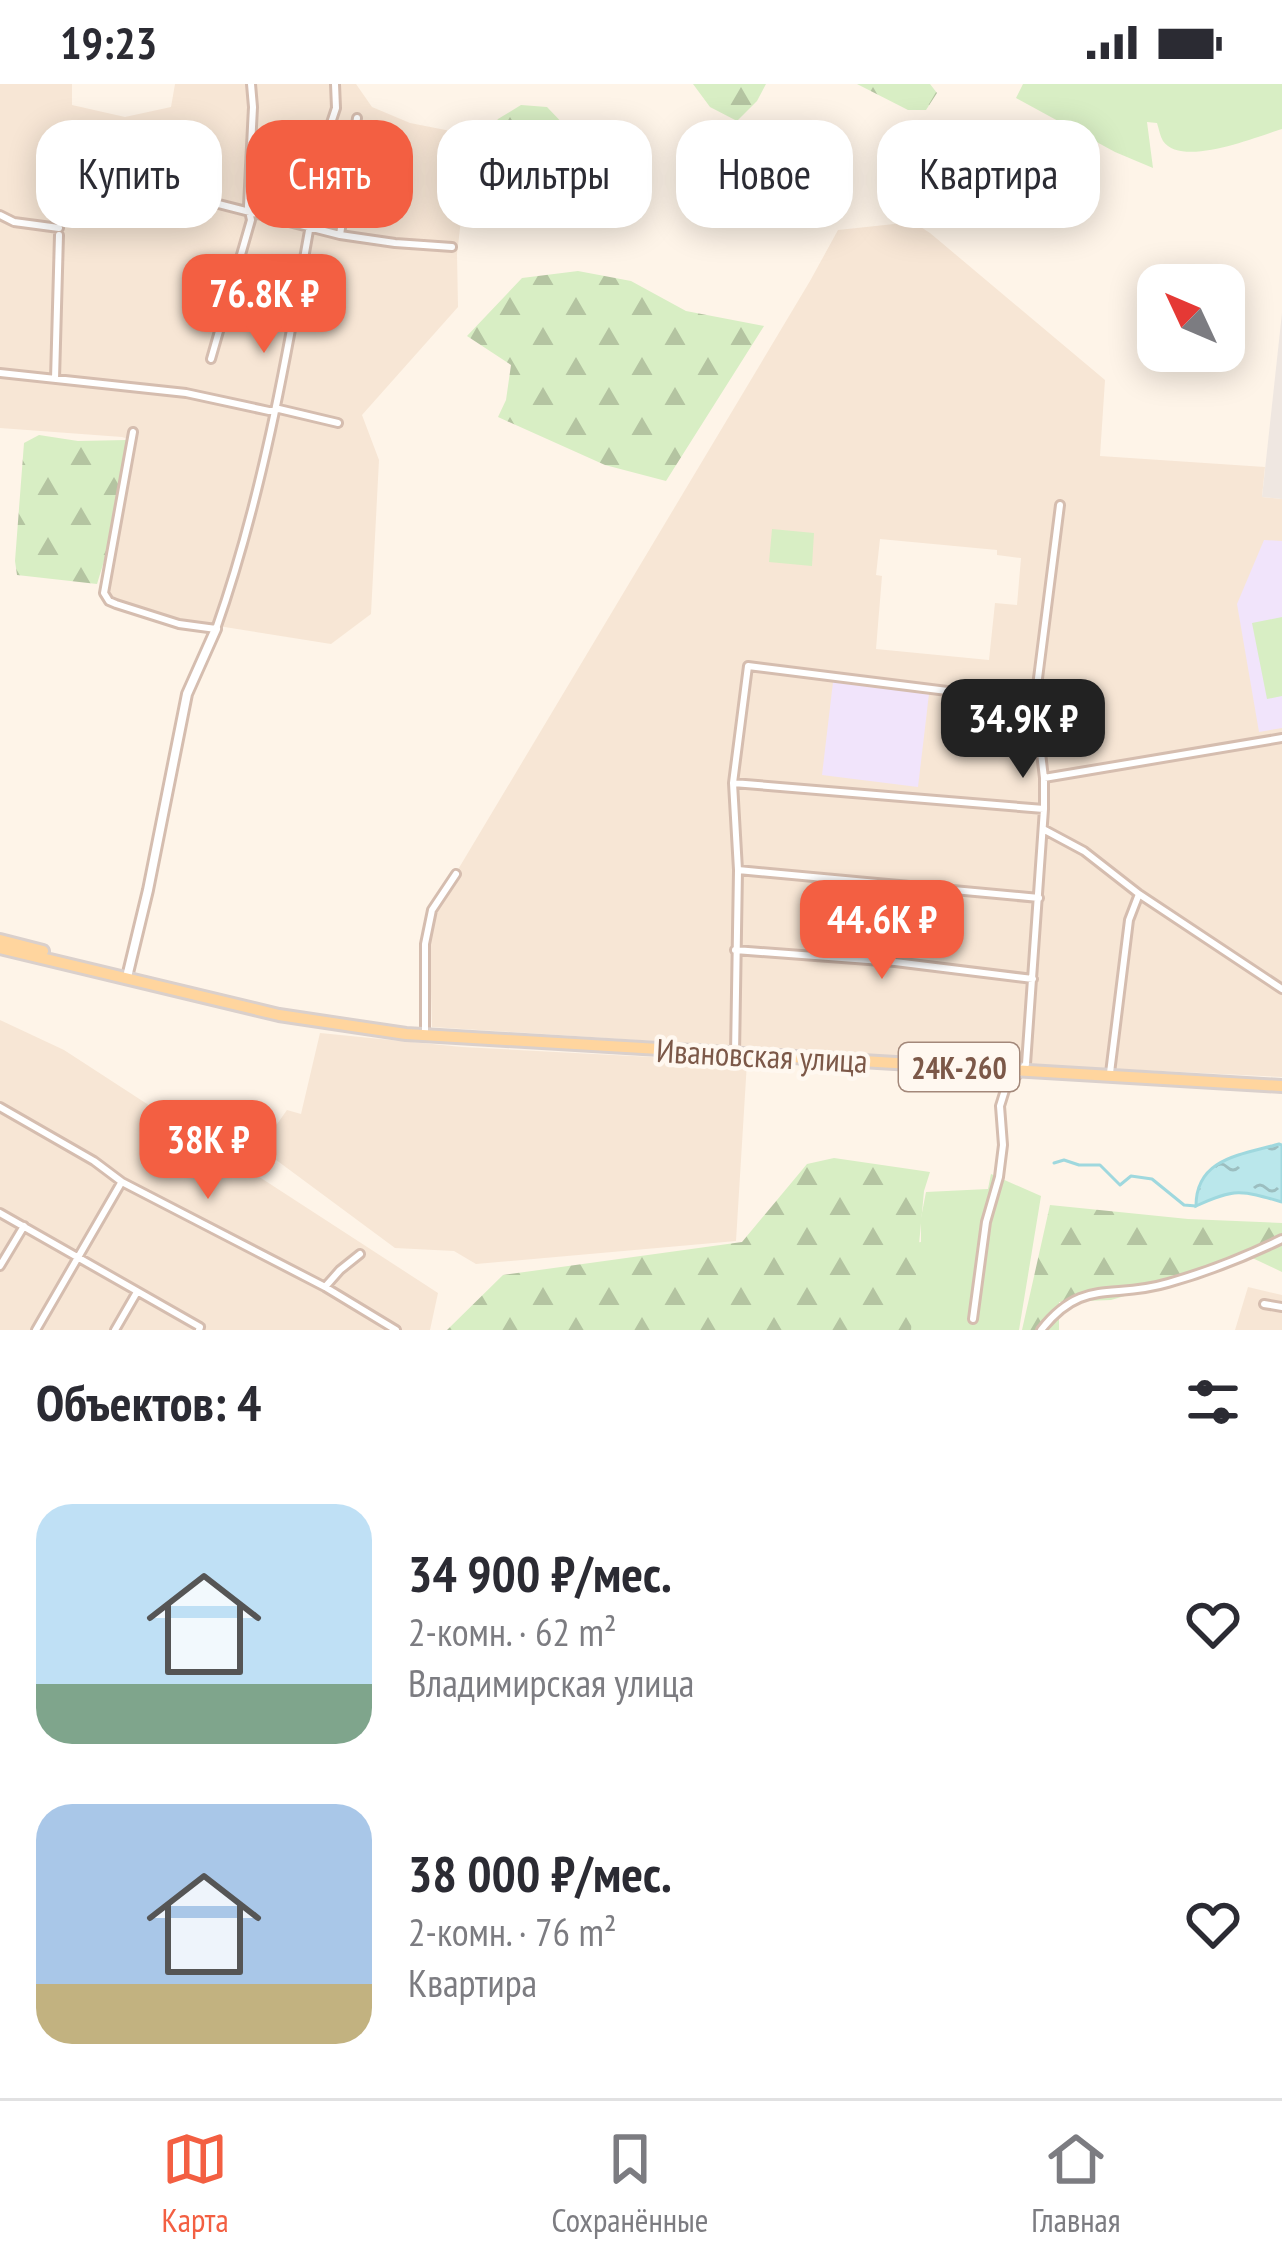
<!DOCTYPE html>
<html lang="ru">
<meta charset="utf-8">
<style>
:root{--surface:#fff;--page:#f7f7f7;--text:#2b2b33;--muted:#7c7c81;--line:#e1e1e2;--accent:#f35f42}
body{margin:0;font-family:"PT Sans Narrow",sans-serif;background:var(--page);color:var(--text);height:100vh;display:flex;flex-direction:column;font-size:45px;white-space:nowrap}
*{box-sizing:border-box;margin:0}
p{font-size:39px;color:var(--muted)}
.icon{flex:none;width:66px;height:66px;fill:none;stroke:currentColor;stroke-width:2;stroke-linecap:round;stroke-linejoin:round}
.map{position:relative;height:1246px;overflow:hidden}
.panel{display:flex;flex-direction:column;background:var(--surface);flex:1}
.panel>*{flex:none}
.guide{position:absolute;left:36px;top:36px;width:1212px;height:108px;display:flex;gap:24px}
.needle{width:78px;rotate:314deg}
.buttons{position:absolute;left:1137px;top:180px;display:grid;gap:24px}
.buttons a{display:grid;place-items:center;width:108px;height:108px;border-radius:24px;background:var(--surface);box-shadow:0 6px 30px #0003;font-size:60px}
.price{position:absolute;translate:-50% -102px;padding:0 27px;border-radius:24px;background:var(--accent);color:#fff;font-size:39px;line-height:78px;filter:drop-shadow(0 3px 6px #0008)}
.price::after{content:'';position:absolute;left:50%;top:72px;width:36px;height:27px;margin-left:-18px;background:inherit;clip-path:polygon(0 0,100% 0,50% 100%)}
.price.selected{background:#222;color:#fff}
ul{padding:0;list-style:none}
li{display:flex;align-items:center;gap:36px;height:300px;padding:0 36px}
li span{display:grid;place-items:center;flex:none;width:336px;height:240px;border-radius:36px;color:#555}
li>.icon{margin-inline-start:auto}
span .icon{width:144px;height:144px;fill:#fffc;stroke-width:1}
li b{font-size:51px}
h2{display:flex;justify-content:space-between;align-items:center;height:144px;padding:0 36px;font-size:51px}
.chip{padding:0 42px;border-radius:36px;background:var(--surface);box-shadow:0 6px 30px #0003;font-size:42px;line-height:108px}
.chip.selected{background:var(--accent);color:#fff}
.status{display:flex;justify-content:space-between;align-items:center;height:84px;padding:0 60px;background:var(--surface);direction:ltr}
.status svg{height:33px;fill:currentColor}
.tab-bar{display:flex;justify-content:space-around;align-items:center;height:168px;border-top:3px solid var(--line);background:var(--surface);font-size:33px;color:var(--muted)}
.tab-bar a{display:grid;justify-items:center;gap:6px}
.tab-bar .selected{color:var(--accent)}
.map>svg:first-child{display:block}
.residential{fill:#f7e6d5;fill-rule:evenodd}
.industrial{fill:#efe7e1}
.education{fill:#f1e4fb}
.green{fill:#d8eec4}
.forest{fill:url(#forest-firs)}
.water{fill:url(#water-ripples);stroke:#9fd8de;stroke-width:3}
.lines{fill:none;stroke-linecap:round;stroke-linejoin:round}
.stream{stroke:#9fd8de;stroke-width:3}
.minor-casing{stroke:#d5bdaf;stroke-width:12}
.tertiary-casing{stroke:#d5bdaf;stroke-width:14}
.primary-casing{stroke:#dad0cc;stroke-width:16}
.minor{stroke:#fff;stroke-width:6}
.tertiary{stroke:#fff;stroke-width:8}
.primary{stroke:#ffd59e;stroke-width:10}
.labels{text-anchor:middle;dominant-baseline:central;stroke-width:9;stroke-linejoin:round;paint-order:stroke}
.shield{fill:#fff8f0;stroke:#a3887a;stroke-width:3}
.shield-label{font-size:30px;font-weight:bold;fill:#7c5848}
.street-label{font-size:33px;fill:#7c5848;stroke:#fff8f0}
</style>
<div class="status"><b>19:23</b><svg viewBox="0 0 49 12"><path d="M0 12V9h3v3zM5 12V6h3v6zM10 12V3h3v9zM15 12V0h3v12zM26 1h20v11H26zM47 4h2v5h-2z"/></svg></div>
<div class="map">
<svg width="1282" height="1246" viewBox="0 0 1282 1246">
<defs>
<pattern id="forest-firs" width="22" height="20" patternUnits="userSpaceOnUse" patternTransform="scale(3)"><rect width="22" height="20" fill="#d8eec4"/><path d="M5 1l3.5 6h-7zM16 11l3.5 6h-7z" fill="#b4c4a1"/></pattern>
<pattern id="water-ripples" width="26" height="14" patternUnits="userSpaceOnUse" patternTransform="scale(3)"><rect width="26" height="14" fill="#bae7eb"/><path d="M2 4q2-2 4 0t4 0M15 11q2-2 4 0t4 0" fill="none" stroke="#9cbec0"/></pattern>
</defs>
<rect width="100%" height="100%" fill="#fef4e8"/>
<!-- residential -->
<path class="residential" d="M0,0H72V21L125,33L171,23L175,0H356L372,23L410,39L471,51L457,170L458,223L362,331L379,376L371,530L331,560L187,537L111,515L105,507L135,357L122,353L0,344Z
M913,138L930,149L1105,296L1100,372L1265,383L1262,413L1282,415V993L1020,980L432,943L429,834L810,197L838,146ZM880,455L997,466V471L1021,474L1017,521L995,519L989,576L876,565L882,492L876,491Z
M0,936L64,966L438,1209L430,1246H0Z
M320,949L462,963L747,978L736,1157L476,1180L454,1167L395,1164L260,1064L287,1026L301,1030Z
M1248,1203L1282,1211V1246H1235Z"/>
<!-- industrial -->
<path class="industrial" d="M1282,229V415L1262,413Z"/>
<!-- education -->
<path class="education" d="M1264,456L1282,457V644L1259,648L1237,520Z
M833,598L929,610L918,703L822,691Z"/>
<!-- green -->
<path class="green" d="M1023,0H1282V45C1256,53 1182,84 1163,57C1160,52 1159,45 1157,39L1147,38L1153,84L1115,68L1016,14Z
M772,445L814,449L812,482L769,478Z
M1282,533V612L1267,615L1252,539Z
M991,1090L1041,1112L1019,1246H909L906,1160L921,1158V1134L926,1108L988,1105Z"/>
<!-- forest -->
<path class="forest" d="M693,0H766L757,17L737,37L710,23Z
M857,0H930L937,9L926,26H908Z
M521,21L547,23L569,46L592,80L590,107L559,122L515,117L482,106L469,73L498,35Z
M578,187L631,197L686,227L764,242L666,397L605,381L498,333L506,316L511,281L467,252L522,194Z
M39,351L78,357L127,356L105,474L97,500L17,491L15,477L24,359Z
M834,1074L930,1088L924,1107L911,1246H447L503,1191L742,1158L807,1080Z
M1050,1121L1188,1135L1282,1139V1188L1246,1171L1183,1195L1111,1216L1059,1218V1246H1022Z"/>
<!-- water -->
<path class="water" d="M1279,1060L1282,1061V1118C1241,1106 1235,1104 1196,1122C1196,1074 1241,1071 1279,1060Z"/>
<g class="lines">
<!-- stream -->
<path class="stream" d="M1054,1079L1064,1076L1079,1081H1100L1120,1101L1131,1092L1152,1095L1184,1121L1196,1122"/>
<defs>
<path id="minor" d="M199,115L340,151L395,159L452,163
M0,131L14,138L59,144
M340,151L357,34
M211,275L251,136L248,122L253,23L251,0
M0,289L186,309L269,327L279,325L338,339
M55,295L59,151
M133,348L104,509L109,517L116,520L179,540L216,545C271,389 295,220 325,57L336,24L335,0
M1044,694L1282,654
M733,699L748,582L1035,618
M1043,745L1084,767L1139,810L1282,905
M738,786L1039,814
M735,866L895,878L1033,895
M425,949V860L432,826L456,790
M735,970L738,786L733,699L1044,725
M1110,989L1129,836L1139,810
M0,1023L94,1077L122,1098L325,1203L396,1246
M0,1129L200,1243L199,1246
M0,1182L24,1142
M325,1203L340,1186L360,1170
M1264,1220L1282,1223
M973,1235L986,1138L999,1093L1003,1061L1000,1022L1005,1006L1026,980L1044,725V694L1035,618L1060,421
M36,1246L121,1099
M115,1246L137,1208
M1041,1246C1083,1193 1111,1216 1168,1199C1207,1188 1245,1173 1282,1155"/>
<path id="tertiary" d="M127,893L148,806L187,610L216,545"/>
<path id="primary" d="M0,856L43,867
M0,864L279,931L406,950L1282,1002"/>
</defs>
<!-- minor casing -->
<use href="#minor" class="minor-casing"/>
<!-- tertiary casing -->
<use href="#tertiary" class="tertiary-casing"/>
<!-- primary casing -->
<use href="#primary" class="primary-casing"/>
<!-- minor -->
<use href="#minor" class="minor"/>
<!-- tertiary -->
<use href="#tertiary" class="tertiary"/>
<!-- primary -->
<use href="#primary" class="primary"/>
</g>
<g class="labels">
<!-- shield labels -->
<rect class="shield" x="899" y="959" width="120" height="48" rx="9"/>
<g class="shield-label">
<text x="959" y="983">24К-260</text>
</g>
<!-- street labels -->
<g class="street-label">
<text transform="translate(762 971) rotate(3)">Ивановская улица</text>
</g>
</g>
</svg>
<div class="buttons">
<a><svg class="needle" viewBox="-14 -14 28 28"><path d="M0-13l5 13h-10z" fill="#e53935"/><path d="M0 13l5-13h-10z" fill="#7c7c81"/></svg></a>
</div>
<b class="price" style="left:264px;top:272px">76.8K ₽</b>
<b class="price selected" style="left:1023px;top:697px">34.9K ₽</b>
<b class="price" style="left:882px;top:898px">44.6K ₽</b>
<b class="price" style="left:208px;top:1118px">38K ₽</b>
<div class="guide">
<a class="chip">Купить</a>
<a class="chip selected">Снять</a>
<a class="chip">Фильтры</a>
<a class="chip">Новое</a>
<a class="chip">Квартира</a>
</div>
</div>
<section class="panel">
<h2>Объектов: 4<svg class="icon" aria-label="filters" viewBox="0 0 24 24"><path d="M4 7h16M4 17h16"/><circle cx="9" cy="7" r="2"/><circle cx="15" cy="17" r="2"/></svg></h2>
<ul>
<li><span style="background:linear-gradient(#bfe0f5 75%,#7fa58c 0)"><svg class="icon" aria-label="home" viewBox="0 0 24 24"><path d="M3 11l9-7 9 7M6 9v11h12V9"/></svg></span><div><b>34 900 ₽/мес.</b><p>2-комн. · 62 m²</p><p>Владимирская улица</p></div><svg class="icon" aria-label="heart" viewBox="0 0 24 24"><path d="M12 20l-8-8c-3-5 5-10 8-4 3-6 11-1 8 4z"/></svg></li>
<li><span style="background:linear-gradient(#a9c7e8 75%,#c2b280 0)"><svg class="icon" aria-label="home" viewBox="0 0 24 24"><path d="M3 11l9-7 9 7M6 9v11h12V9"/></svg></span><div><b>38 000 ₽/мес.</b><p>2-комн. · 76 m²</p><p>Квартира</p></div><svg class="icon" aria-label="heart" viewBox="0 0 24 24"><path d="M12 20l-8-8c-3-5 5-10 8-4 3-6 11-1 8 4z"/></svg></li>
</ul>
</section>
<nav class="tab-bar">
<a class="selected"><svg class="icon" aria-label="map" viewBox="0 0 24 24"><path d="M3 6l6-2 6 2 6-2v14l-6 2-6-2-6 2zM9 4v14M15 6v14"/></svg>Карта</a>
<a><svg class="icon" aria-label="saved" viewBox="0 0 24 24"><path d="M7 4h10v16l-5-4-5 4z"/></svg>Сохранённые</a>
<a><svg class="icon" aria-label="home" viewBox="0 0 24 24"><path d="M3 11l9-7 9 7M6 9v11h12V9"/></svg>Главная</a>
</nav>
